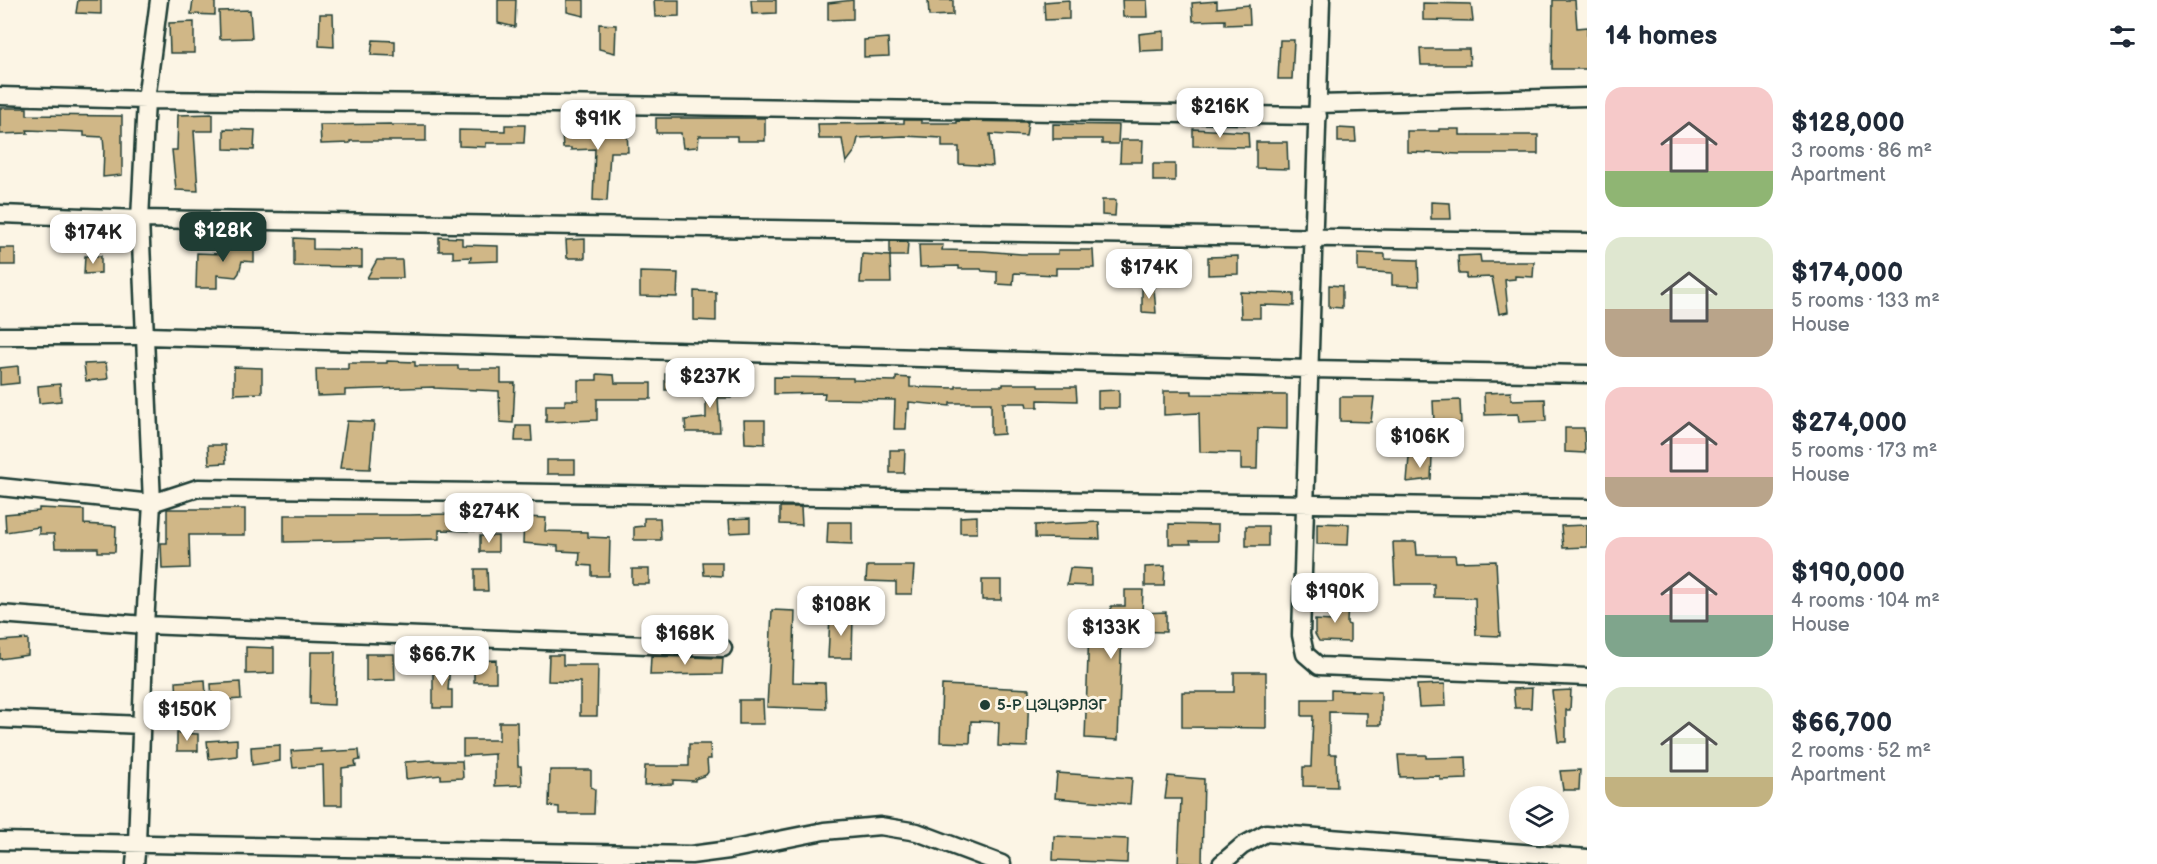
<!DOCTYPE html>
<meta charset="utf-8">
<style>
:root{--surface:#fff;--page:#f6f6f7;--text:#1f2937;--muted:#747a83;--accent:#1f3d34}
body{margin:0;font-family:"Balsamiq Sans",sans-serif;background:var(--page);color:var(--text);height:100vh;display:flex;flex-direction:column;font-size:22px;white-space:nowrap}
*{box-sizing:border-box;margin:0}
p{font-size:20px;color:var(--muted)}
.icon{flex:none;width:33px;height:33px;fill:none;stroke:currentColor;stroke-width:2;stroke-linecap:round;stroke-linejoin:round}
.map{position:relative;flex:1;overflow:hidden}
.drawer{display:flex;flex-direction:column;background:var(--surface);width:570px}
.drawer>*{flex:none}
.controls{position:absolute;left:1509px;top:786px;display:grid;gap:12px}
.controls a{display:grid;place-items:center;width:60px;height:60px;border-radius:50%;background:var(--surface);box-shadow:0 3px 15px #0003;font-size:30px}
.price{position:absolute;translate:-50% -51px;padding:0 14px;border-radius:12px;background:#fff;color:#222;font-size:20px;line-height:39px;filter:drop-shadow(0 2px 3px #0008)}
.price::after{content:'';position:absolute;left:50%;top:36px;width:18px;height:14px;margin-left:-9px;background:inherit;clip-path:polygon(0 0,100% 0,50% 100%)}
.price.active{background:var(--accent);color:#fff}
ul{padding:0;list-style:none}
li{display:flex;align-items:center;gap:18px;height:150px;padding:0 18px}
li span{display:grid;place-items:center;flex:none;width:168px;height:120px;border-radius:18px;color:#555}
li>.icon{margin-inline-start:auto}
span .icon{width:72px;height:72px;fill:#fffc;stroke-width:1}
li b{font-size:26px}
h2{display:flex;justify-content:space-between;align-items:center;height:72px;padding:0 18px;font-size:26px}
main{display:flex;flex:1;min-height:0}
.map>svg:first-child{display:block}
.building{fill:#d0b787;stroke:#1f3d34;stroke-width:1.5}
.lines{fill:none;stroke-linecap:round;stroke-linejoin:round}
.minor-casing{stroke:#1f3d34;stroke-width:21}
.minor{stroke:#fcf5e5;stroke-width:16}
.poi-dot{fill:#1f3d34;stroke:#fcf5e5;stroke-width:2}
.labels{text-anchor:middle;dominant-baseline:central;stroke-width:6;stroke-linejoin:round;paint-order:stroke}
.poi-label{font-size:15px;font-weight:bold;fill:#1f3d34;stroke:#fcf5e5;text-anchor:start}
</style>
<main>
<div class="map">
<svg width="1587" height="864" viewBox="0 0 1587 864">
<rect width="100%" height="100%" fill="#fcf5e5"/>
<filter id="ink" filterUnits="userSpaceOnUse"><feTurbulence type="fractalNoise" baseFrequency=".0167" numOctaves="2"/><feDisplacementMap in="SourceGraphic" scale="12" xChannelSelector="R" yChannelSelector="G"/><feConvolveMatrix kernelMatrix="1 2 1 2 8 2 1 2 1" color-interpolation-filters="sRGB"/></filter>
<g filter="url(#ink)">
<!-- building -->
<path class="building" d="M78,0H101V14L76,13Z
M193,0H215V15L191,14Z
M498,0H516L515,27L498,23Z
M567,0H584V16L567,12Z
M654,0H679V16L655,17Z
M751,0H776V13L752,14Z
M853,0V19L828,20V3Z
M928,0H953V15L929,16Z
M1069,0V19L1045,20L1044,2Z
M1122,0H1147L1148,17H1123Z
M1553,0H1575L1577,28L1587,27V69H1552Z
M1217,1V8L1249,5L1250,24L1225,25V20L1193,21L1192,3Z
M1423,3L1471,4L1473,21L1423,20Z
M250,10L252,38L220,39L219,11Z
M320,14H333L334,47L319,46Z
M194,22V53H170L169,23Z
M599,24L616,25L615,53L599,49Z
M1164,31V50L1140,51L1139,34Z
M888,38L889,56L864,57V40Z
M373,40L395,41V56L371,55Z
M1280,40H1294L1292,79H1278Z
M1420,49H1469L1470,65H1421Z
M0,108H27V115L122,116V175L103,177L104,149L103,137L84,136V132L27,130L28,133L0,134Z
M213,114V131H194L198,191L176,190L172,150H177L178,115Z
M656,118H765V141H737V136H699L698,147L683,148L681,133H656Z
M904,120H921V123H957V121L1028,122L1026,136L990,134L993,166L959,164V147H942V138L904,136L858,138L855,151L846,163L842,139H819L818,124L904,123Z
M391,124V125H426V141H350V143L321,144L320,125Z
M1053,124L1119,125L1118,144H1102V139H1053Z
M505,125H525L524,143H486V147L459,146V130L505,131Z
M572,125H596V130L627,129L628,152H610L607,201L593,200L595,149L571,150V148H563L562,133H572Z
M1338,128L1355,129L1356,142H1338Z
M224,129L255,130L254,150L224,149Z
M1193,129L1248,132L1249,147L1193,146Z
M1439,129H1460V135H1538V154H1460L1407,152V131H1439Z
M1121,140H1143L1142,162H1120Z
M1256,142H1287L1288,169L1256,168Z
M1153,164H1175V181H1153Z
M1102,200H1116L1115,216L1102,215Z
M1431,202L1450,203L1451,219H1431Z
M439,237L462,238V245L498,246V261L470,262L471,257L453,258V251H439Z
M294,238L313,239V249L362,250V267L294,266Z
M585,239V258H567L566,240Z
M224,241L254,242V262L242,261L239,273L236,277L217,275V288H196L197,253L223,254Z
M890,241L908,242L907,256H890Z
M919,245H943L942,250L983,251L1021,254H1058V250H1093L1094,268H1056V275L1014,273L1013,285L997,284V272L982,271L981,269H959V266L920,267Z
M0,248H15V265H0Z
M1145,252L1173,253L1174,273H1145Z
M1358,253L1385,254V259L1418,260L1419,286L1392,285V273L1358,271Z
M862,254L890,256L891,283H860Z
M1480,255L1481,262H1534L1533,277L1515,276V279L1505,280L1508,312L1499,314L1492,277L1466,278V274H1459L1458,256Z
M85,256H101V273L84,274Z
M1238,256V274L1208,275V257Z
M377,260H402L403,278H367Z
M640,272L678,273L677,297L640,296Z
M1329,285L1342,286V308L1329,307Z
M1142,287L1154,288L1156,313L1142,312Z
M694,291L716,292V321L694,320Z
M1240,292L1294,294V306L1260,305V318H1241Z
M387,361L415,362V366H458V369H501V383H515L513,423L500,422L499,391L434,388V387L345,390V395L317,396L316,369H348V363H387Z
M106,363L108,379L86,381L84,364Z
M18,366L19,383L0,385V368Z
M234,367L262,368V393L234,394Z
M597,374L614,375L615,383H651V399H597V420L546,422V405H565V400H578V380H597Z
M665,374H689L690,390H665Z
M774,377L853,378V380L896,381V377L910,378V387L956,388V386H1003V384H1038V387H1076L1077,401L1038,400V407H1027L1026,403H1003L1004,434L991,435V403H950V406L909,402V409H907L906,429H894L895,400L824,399L825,393L774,394Z
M706,383H730L731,398H718L720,432H686L685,420L706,418Z
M60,384L61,401L39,403L38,386Z
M1119,390V408H1098V391Z
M1164,391H1192V394L1287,395V429L1258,428L1257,469H1241V453L1200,452L1199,413L1164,415Z
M1511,392V400L1545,399L1546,421L1519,422L1518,414L1485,415L1484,393Z
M1340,397H1374L1371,422L1340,421Z
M1460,400L1461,423H1434L1433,401Z
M744,420H765V444L745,443Z
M347,421L374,422L370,469L340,468Z
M516,426H531L532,441H515Z
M1565,428H1584L1585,453L1565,452Z
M208,445H225L226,463L209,464Z
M890,450H905L904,473H890Z
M1409,457H1432L1431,479L1407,482Z
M547,460H575V474H547Z
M780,507H801L802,525L780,524Z
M39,508L84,510V524L116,526L115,552H98V548H55L54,534H39V527L6,532L5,514L39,511Z
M167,509H245V535H189L190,568L162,569L161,543H167Z
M448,512H476V531L439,530V539L284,542V515H410L448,514Z
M977,516V533H960V517Z
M524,517L546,518L545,531L588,532V537L610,538L609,576H592V566L579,565L580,552L558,551V546L523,543Z
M644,518H660L661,540H634V527L644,526Z
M750,518V532L730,533L729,519Z
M828,522H852V544L827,543Z
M1099,522L1100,539L1035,538V525Z
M1317,523L1349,524L1348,545L1317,544Z
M1169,524L1218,525V541H1190L1191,544H1169Z
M1587,525V547L1563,548L1561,526Z
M1246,526H1268V546H1246Z
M480,536H498V552H480Z
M1393,542H1416L1417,555H1455L1456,562L1496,561L1500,636L1476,635L1475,598L1434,597V584H1395Z
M703,562H722V576L704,575Z
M867,566H914L912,594H896V582L866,581Z
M1165,566L1164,586H1145V567Z
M1070,568L1091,569V586L1067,585Z
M475,569H487L488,591H475Z
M632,569H649V584H632Z
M982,580H1001V600H982Z
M1125,590H1143L1142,613L1166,612V632L1122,631L1118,740L1085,738L1089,630L1077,629V614L1111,615V606H1125Z
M1334,598L1348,599L1347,624L1350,625V642L1319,641L1315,634V620L1333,621Z
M772,610L795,611L793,682L825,683L826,709L767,707Z
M830,616H853L852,658H828Z
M28,639V655L0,659V641Z
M246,647L274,648V673L246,674Z
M311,652H335L334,705L310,704Z
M366,654H394L395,680L366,681Z
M549,655H563V665H598L597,716H580V682L548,681Z
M651,656L723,658L722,674L650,675Z
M496,660V682H474V661Z
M433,664H450L448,690H452V708H433Z
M1234,672H1266V728L1182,727V692H1234Z
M205,680L206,696L177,699L176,682Z
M240,682L241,699L212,701L211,684Z
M1445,684L1446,706L1419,707L1417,685Z
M942,685L1029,689L1027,747L998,746L999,722L971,721L970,743L940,742Z
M1532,688L1531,708H1515L1513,689Z
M1331,690L1381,692V725H1367V713L1329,712V754H1336L1337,787L1303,786V767H1311L1313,716H1302V699H1331Z
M1571,690L1570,710H1566V742H1558L1552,691Z
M739,700H763L764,724H739Z
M499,722H517L518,766H521L522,785L495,786V754L463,756V740H499Z
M177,733L198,734V751H177Z
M237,739V756L209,759L207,741Z
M689,744H710L711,759H707L708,772L706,775L695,779V781L673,780V784L644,785L645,766H689Z
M280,745V761L252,765L251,747Z
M321,749V752L359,750L360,760L355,761L356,766L342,768V805H324L323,765L293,768L291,751Z
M1398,755H1426V758L1466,757L1467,779L1440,780V776L1400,777Z
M434,760V761H462L463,778L441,779V775L406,779L405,762Z
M550,770H591V787L595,789L594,814H559V807L549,806Z
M1580,770L1579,790H1563L1560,771Z
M1057,773L1132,778L1130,804L1055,798Z
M1168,776L1204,779L1202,864L1178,863L1181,799H1165Z
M1054,836L1128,839L1127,863L1053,860Z"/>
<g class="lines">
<defs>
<path id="minor" d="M1321,0L1301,635L1305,654L1319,666L1587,677
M0,96L146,100L553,104L1318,116
M1318,104L1587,97
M0,214L140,219L1587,242
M0,336H146L1310,369L1587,374
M0,487L152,503L198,488L1587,508
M0,614L145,625L723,648
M0,719L142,725
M0,841L691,855L729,850L824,831L880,826L917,832L1002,864
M135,864L137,843L145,625L152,503L140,219L146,100L159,0
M1221,864L1242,846L1266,833L1587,858"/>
</defs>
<!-- minor casing -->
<use href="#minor" class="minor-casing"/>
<!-- minor -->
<use href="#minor" class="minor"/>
</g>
</g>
<!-- markers -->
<circle class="poi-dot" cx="985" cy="705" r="6"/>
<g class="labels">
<!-- poi labels -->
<g class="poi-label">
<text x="997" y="705">5-Р ЦЭЦЭРЛЭГ</text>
</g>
</g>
</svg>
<div class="controls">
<a><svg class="icon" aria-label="layers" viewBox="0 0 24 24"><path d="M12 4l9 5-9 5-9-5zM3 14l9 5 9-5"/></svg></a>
</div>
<b class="price" style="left:1220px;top:139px">$216K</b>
<b class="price" style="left:598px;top:151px">$91K</b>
<b class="price active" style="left:223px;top:263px">$128K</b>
<b class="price" style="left:93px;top:265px">$174K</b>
<b class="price" style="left:1149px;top:300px">$174K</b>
<b class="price" style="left:710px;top:409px">$237K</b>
<b class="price" style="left:1420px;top:469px">$106K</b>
<b class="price" style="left:489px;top:544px">$274K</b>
<b class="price" style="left:1335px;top:624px">$190K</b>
<b class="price" style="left:841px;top:637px">$108K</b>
<b class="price" style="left:1111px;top:660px">$133K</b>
<b class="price" style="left:685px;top:666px">$168K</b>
<b class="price" style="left:442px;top:687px">$66.7K</b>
<b class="price" style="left:187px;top:742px">$150K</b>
</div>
<section class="drawer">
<h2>14 homes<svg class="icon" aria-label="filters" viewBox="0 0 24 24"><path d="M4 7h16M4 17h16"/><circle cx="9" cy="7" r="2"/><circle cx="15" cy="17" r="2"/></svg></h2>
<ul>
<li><span style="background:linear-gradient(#f6c9c9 70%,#8fb573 0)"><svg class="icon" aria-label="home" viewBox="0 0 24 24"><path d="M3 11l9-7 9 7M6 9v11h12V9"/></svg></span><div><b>$128,000</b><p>3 rooms · 86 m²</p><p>Apartment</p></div></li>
<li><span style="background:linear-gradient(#dfe7d0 60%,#b9a48a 0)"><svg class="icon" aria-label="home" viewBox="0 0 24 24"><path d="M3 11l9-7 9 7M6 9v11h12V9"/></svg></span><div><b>$174,000</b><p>5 rooms · 133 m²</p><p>House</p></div></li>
<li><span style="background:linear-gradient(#f6c9c9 75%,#b9a48a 0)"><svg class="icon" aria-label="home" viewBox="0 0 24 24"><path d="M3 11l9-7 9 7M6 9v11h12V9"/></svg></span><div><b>$274,000</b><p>5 rooms · 173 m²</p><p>House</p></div></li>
<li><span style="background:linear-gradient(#f6c9c9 65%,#7fa58c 0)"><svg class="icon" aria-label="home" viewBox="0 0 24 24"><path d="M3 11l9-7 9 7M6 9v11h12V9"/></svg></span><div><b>$190,000</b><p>4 rooms · 104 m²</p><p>House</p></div></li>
<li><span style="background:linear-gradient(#dfe7d0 75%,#c2b280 0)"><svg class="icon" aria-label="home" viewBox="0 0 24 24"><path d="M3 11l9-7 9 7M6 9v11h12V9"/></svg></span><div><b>$66,700</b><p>2 rooms · 52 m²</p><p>Apartment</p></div></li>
</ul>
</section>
</main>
